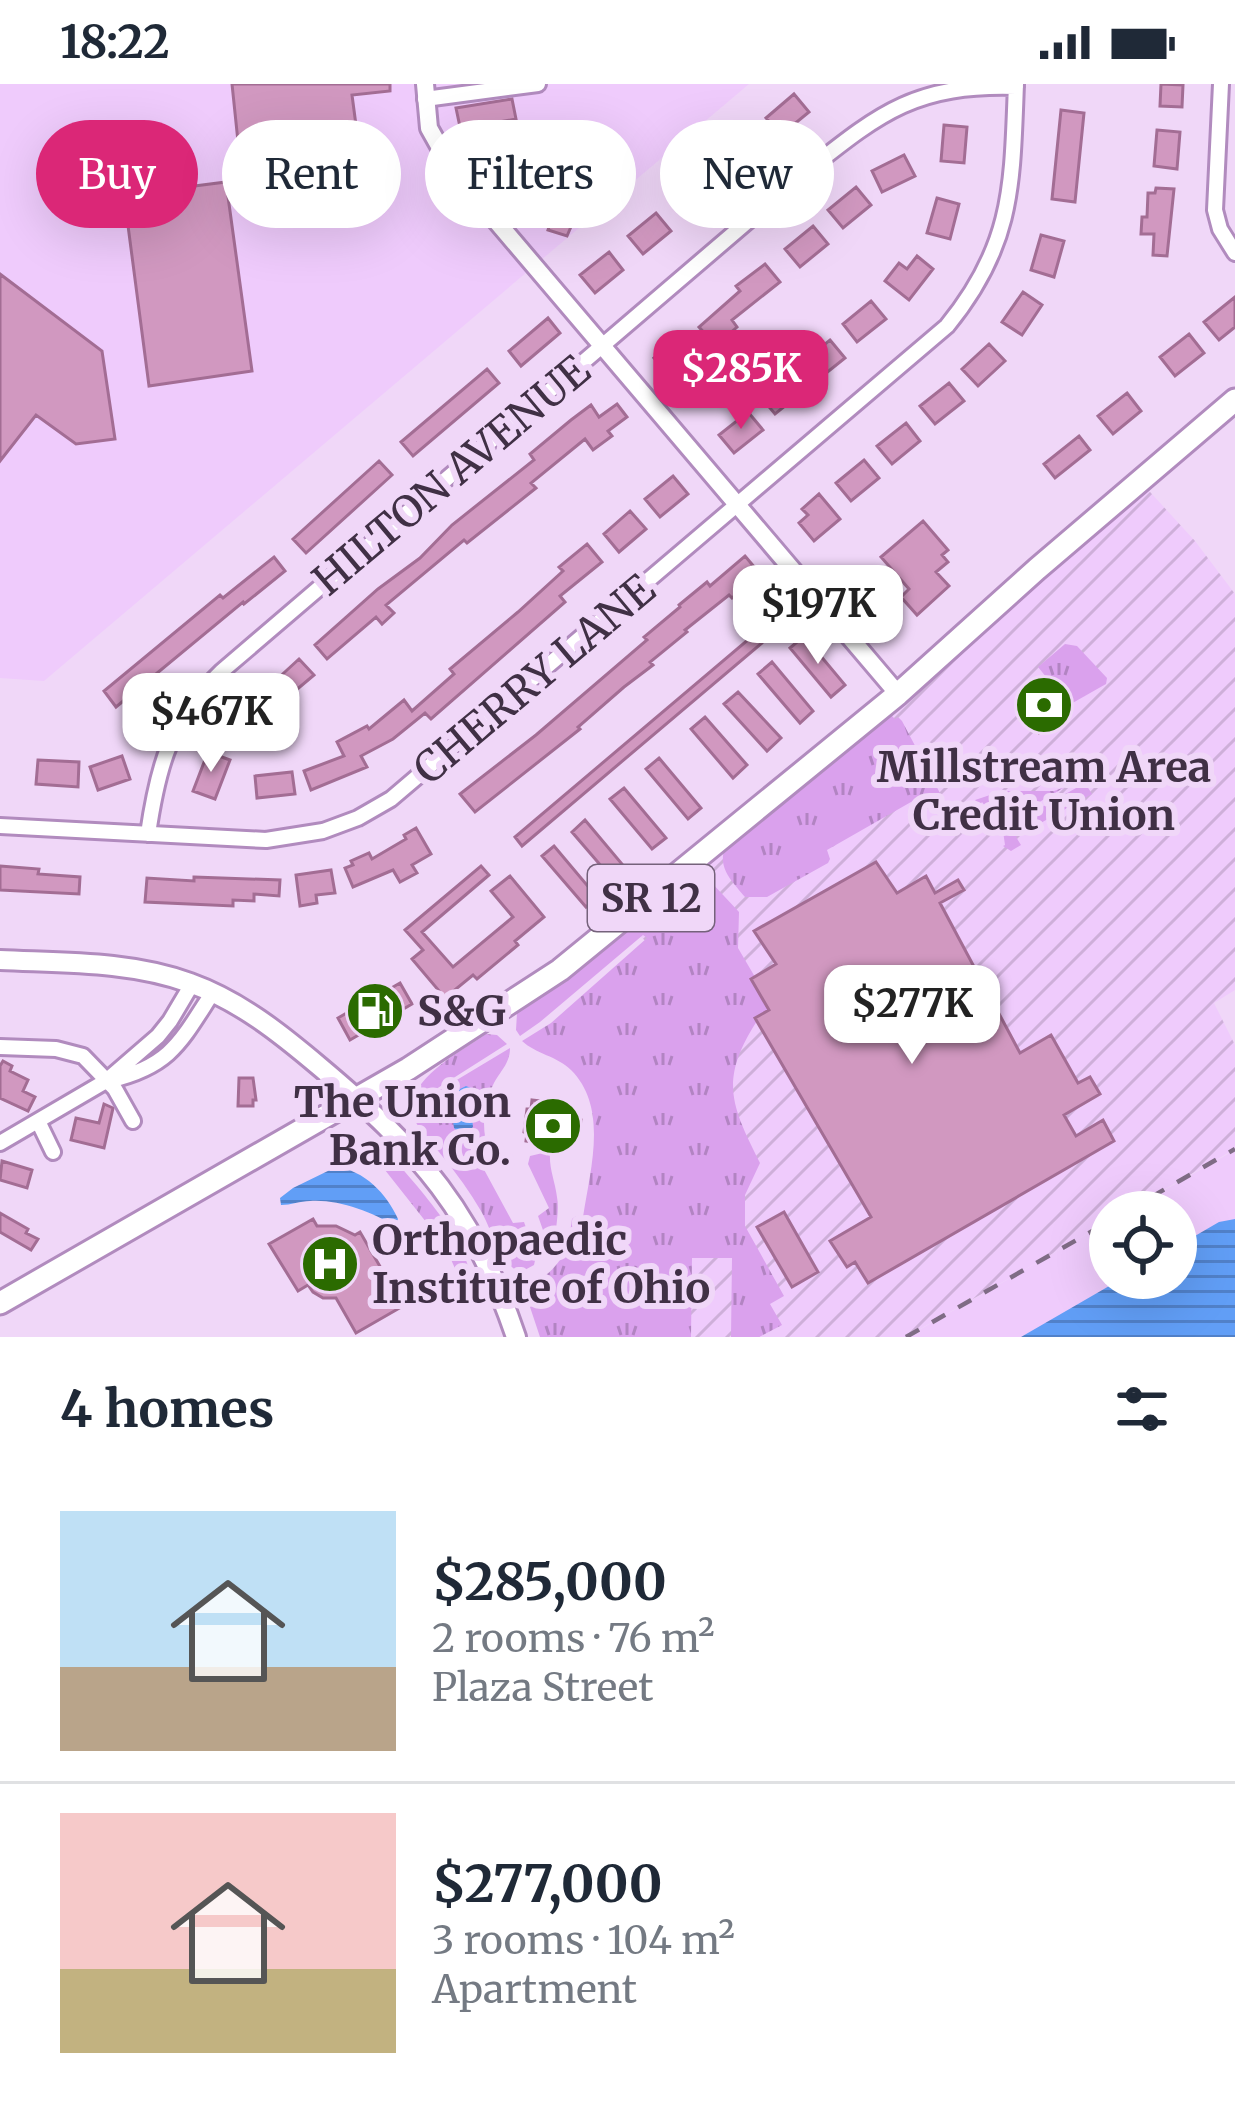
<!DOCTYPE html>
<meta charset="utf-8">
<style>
:root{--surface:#fff;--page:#f2f2f3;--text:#1f2937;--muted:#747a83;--line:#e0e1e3;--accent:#db2777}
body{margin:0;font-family:Merriweather,serif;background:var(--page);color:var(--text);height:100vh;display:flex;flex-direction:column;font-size:45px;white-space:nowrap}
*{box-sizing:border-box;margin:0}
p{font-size:39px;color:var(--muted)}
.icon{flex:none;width:66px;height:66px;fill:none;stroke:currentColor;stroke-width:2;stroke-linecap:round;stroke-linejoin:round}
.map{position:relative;height:1253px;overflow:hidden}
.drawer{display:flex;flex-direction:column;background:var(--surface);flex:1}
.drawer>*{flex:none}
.banner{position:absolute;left:36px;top:36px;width:1164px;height:108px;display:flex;gap:24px}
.controls{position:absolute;left:1089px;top:1107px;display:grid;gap:24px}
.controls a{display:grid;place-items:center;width:108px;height:108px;border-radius:50%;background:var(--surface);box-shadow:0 12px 48px #0002;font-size:60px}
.price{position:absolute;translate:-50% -102px;padding:0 27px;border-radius:24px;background:#fff;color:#222;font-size:39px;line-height:78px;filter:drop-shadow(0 3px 6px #0008)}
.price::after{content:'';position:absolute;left:50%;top:72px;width:36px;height:27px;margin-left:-18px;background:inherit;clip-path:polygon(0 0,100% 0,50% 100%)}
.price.on{background:var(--accent);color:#fff}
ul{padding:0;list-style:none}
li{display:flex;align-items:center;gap:36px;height:300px;padding:0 60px}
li+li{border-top:3px solid var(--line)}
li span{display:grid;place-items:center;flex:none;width:336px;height:240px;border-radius:0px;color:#555}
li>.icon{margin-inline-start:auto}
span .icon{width:144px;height:144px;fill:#fffc;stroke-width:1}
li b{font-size:51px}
h2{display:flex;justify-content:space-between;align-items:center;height:144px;padding:0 60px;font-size:51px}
.chip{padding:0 42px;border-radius:54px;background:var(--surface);box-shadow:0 12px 48px #0002;font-size:42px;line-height:108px}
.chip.on{background:var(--accent);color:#fff}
.status{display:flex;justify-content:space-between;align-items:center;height:84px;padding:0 60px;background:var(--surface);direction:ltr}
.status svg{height:33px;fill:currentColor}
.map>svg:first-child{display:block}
.built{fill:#efcbfc}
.industrial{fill:url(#industrial-furrows)}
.grass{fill:url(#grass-tufts)}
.water{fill:url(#water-rules)}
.building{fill:#d198c0;stroke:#a36d94;stroke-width:3}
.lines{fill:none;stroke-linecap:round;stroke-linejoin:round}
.minor-casing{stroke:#b18bbe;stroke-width:20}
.tertiary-casing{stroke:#b18bbe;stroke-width:22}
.secondary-casing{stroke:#b18bbe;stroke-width:24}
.primary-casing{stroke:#b18bbe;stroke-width:27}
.minor{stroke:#fff;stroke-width:14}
.tertiary{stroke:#fff;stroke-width:16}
.secondary{stroke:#fff;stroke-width:18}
.primary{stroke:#fff;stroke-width:21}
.rail{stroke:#7f6c85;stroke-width:4.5;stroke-dasharray:15 15;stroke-linecap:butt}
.labels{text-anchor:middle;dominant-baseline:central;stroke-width:12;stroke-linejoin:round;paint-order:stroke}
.shield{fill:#f0d7f8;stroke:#75627b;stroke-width:3}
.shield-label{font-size:39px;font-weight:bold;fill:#403045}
.street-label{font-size:42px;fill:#403045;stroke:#f0d7f8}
.poi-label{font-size:42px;font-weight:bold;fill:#403045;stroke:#f0d7f8;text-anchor:start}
</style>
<div class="status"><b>18:22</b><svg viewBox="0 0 49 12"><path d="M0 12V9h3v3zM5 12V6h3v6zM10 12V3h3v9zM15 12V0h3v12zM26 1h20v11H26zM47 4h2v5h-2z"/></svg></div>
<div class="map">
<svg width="1235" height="1253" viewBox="0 0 1235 1253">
<defs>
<pattern id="industrial-furrows" width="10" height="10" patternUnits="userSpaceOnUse" patternTransform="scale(3)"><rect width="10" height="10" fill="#efcbfc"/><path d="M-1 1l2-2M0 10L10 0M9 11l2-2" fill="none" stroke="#ceafd9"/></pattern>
<pattern id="grass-tufts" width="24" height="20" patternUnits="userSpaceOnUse" patternTransform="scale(3)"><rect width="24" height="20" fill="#daa1ed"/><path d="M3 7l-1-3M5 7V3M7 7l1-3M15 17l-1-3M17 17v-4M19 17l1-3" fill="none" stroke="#b284c2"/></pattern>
<pattern id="water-rules" width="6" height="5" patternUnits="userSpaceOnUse" patternTransform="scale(3)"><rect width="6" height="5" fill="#619ef6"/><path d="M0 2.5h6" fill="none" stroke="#5181c9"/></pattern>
</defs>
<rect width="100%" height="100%" fill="#f0d7f8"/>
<!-- built -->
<path class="built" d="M0,0H749L44,597L0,594Z
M1235,1066V1253H907L1110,1137V1194H1176V1128H1126Z"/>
<!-- industrial -->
<path class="industrial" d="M1140,397L1195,457L1235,510V906L1214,919L1235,961V1065L1125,1128H1110V1137L906,1253H626L647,858L622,838Z"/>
<!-- grass -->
<path class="grass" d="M1065,560L1077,562L1107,594L1106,600L1069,621L1038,583Z
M890,630L895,635L898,633L902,637L941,711L919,726L911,718L827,766L830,775L828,779L767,813H745C732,797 716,783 726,761Z
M1085,699L1092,710L1016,753L1021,761L1011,767L1003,762L1005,761L1003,747L1005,744Z
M1065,703L1002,740L999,739L982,718L980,721L975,716L1002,707H1054Z
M690,792L710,797L739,828L738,864L755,893L751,896L769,926L756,934L757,937C719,996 731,1021 760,1079L745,1111V1142L784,1212L770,1220L782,1241L759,1253H731L732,1174H692L691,1253H540L524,1205C558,1186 567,1174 572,1135L576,1132L583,1133C590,1086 609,1024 571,986C557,972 536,970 522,957L551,939L647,854L643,851L540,938L520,952L516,946L517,929C580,890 634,839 690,792Z
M486,950L497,951L507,960L411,1021C418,989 460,968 486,950Z
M510,964C510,980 500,987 493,1001C481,1024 482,1049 490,1073L481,1080L513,1139L524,1138L536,1172L534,1181L521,1188C500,1182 492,1146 481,1127C470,1108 457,1090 443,1073C431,1057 417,1046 411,1027L422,1021L425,1015Z
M375,1055C403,1085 475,1161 471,1202L465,1207L445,1162L366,1062Z
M547,1068L550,1069C549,1085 555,1097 557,1113C559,1124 557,1135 556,1146L549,1153L544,1149L538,1132L549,1124L528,1080L530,1072Z"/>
<!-- water -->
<path class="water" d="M466,1002L476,1006L477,1014L471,1025L473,1043L465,1050L459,1049L454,1044L453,1037L444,1032L439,1022L446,1015L455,1014L460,1005Z
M336,1083C364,1086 387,1110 398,1135L395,1142C372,1128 338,1115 310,1117C300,1117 291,1121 281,1121L280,1114L293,1104Z
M1235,1135V1253H1021L1123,1194H1176V1163L1219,1138Z"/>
<!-- building -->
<path class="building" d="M232,0H390V7L352,11L361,79L242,96Z
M1161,0L1183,1L1182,23L1160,22Z
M794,10L809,28L781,51L766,34Z
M512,15L516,35L499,38L500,43L477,47L476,40L460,43L456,24Z
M1061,26L1084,29L1075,118L1052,115Z
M944,41L967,43L964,79L941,77Z
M543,44L562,65L528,95L536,105L521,118L511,105L507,109L493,92L496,89L485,76L500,63L509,73Z
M1157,46L1180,48L1177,85L1154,82Z
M753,52L768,70L739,93L724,75Z
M904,71L915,92L882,108L872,87Z
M704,91L718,109L690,132L675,114Z
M568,94L585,100L580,116L582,117L567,152L548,146L553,130L549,128L555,109L562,110Z
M226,98L252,287L149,302L124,111Z
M856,103L871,121L843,144L828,126Z
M1156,104L1174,105L1167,172L1153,171L1154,150H1141L1142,133H1147L1148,109H1155Z
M937,114L959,120L950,155L927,149Z
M656,129L671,147L643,170L628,152Z
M813,142L828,160L800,183L785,165Z
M1041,151L1064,157L1054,193L1031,186Z
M609,168L623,186L595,209L580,191Z
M917,172L933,185L909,216L885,197L899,179L907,185Z
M765,180L780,198L732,236L737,243L720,258L714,251L709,254L699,243L740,207L736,202Z
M0,190L102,267L115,355L76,360L36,331L0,377Z
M1023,208L1042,221L1022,251L1002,238Z
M1235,213V243L1219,256L1204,238Z
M871,217L886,235L857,258L843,240Z
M548,234L560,249L521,282L509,267Z
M1189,250L1204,269L1175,292L1160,273Z
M682,251L697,269L669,292L654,274Z
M830,256L845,274L775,330L760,312Z
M989,260L1005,277L978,302L962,285Z
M487,285L499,299L413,372L401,358Z
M949,299L964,317L935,340L920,322Z
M1127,309L1141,327L1113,350L1098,332Z
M617,320L627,333L608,347L612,352L593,366L585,355L531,399L536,404L467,459L464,456L386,521L394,529L382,540L376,533L327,575L315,561L378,505L420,474L452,441L534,376L530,370L571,336L591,321L599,333Z
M748,328L763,346L734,369L719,351Z
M906,339L920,357L892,380L877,362Z
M1079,352L1090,366L1055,394L1044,380Z
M864,376L879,394L851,417L836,399Z
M379,377L392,391L306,469L293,455Z
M673,392L688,410L660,433L645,415Z
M819,410L840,435L814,457L799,439L808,431L802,425Z
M630,427L646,445L619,468L604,450Z
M923,437L948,466L942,471L948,478L936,488L949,502L917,531L901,513L909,505L881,473Z
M587,460L602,478L560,512L565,518L431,635L425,629L393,655L361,672L367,683L311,706L304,687L344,672L337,658L367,642L369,645L404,616L412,627L454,590L450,585L518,528L563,487L559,483Z
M745,472L761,491L732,514L729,511L685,546L687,548L650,578L653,581L624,603L578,643L580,645L475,728L460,710L536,651L647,556L644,553L680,523L679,521L707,498L710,502Z
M274,473L285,487L244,520L243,518L116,623L104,607L220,511L223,514Z
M782,527L789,536L522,762L515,753Z
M804,552L845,601L831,613L790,564Z
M299,575L314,591L288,613L274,598Z
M772,578L813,627L800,639L758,590Z
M1045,600L1067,627L1039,649L1026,632L1027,615Z
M738,608L781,654L767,667L724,620Z
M250,613L266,624L256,639L267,646L260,656L233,638Z
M705,633L747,681L733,694L691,645Z
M208,668L230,676L215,715L193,707Z
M122,672L130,695L98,706L90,683Z
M659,674L701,724L688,735L646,685Z
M38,676L79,678L78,703L36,700Z
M292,688L295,710L257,714L255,692Z
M624,704L666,754L652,765L610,715Z
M585,736L627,786L614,797L572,748Z
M416,744L431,770L412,781L417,789L400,798L393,786L353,803L345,784L353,781L351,777L369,769L372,775L406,755L404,751Z
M554,762L597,813L586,823L542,772Z
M876,778L897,809L926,792L935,809L958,796L964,806L940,819L1020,969L1051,951L1078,999L1090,993L1100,1010L1064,1031L1076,1052L1103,1036L1114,1057L868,1199L855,1178L847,1183L830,1157L871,1133L755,934L769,926L751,895L776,880L754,847Z
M0,782L39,785L38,790L80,793L79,810L0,806Z
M481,782L489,791L422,848L453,883L513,833L491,807L510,792L544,833L515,857L518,861L477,895L473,891L445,914L412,875L423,866L405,846Z
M331,786L335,809L316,811L317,819L300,822L296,791Z
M194,793L280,796L279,812L254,810V817L233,816V822L145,818L147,794L194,797Z
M400,899L412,920L350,956L338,934L362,920L356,908L367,902L374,914Z
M3,977L12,982L10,987L28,996L23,1007L35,1013L28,1027L0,1014V982Z
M239,994H253L256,1016H253V1022H238Z
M532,1016L559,1019L558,1033L581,1036L579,1050L554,1047L552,1061L526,1057L527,1049L524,1048L527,1025H531Z
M104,1020L113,1024L104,1064L71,1056L76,1034L99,1039Z
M2,1077L32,1086L27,1104L0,1096Z
M784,1128L818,1188L792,1203L757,1143Z
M0,1129L28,1145L26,1149L38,1155L31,1166L0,1148Z
M313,1135L317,1142H336L355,1151L360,1148L403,1222L356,1249L336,1214H323L313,1208L308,1201L298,1207L269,1160Z"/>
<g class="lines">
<defs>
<path id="minor" d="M1221,0L1215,126L1220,145L1235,169
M425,15L538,0
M0,742L266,756L323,747L358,734L391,715L947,242C1014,160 1012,100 1016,0
M148,750C158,681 170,637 222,587L803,90C879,30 913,0 1016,3
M0,963L56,965L83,972L115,1005L133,1037
M111,996C171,982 181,957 213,908
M38,1037L53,1068
M0,1059L106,997L158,952L170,937L192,900"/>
<path id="tertiary" d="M425,0L429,44L452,85L898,610"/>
<path id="secondary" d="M0,876C63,879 130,877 190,899C240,917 281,950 320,983C420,1067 474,1128 516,1253"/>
<path id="primary" d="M0,1219L408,985L560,886L898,610L1037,485L1235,316"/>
</defs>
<!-- minor casing -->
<use href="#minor" class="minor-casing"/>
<!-- tertiary casing -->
<use href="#tertiary" class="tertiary-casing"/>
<!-- secondary casing -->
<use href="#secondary" class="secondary-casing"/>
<!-- primary casing -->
<use href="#primary" class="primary-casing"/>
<!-- minor -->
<use href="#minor" class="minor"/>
<!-- tertiary -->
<use href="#tertiary" class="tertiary"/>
<!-- secondary -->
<use href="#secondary" class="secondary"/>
<!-- primary -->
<use href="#primary" class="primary"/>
<!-- rail -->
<path class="rail" d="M1125,1128L1235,1065
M906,1253L1110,1137"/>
</g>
<!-- icons -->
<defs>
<symbol id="bank-disc" viewBox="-11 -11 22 22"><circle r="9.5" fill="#2b6b00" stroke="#f0d7f8"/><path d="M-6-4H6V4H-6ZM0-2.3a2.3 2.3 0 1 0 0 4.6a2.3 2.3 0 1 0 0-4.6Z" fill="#fff"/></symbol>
<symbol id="fuel-disc" viewBox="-11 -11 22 22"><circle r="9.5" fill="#2b6b00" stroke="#f0d7f8"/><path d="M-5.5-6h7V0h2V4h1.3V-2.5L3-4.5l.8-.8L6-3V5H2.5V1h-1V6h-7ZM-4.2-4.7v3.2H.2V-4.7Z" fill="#fff"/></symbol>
<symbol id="hospital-disc" viewBox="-11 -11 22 22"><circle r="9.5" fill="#2b6b00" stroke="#f0d7f8"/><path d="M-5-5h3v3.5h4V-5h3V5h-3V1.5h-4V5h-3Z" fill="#fff"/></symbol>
</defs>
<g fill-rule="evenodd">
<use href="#bank-disc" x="1011" y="588" width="66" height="66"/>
<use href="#fuel-disc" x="342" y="894" width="66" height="66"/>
<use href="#bank-disc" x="520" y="1009" width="66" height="66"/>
<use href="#hospital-disc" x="297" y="1147" width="66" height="66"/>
</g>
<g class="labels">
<!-- shield labels -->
<rect class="shield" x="588" y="781" width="126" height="66" rx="9"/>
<g class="shield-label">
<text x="651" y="814">SR 12</text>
</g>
<!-- street labels -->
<g class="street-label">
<text transform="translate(451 391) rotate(-40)">HILTON AVENUE</text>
<text transform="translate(534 595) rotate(-40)">CHERRY LANE</text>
</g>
<!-- poi labels -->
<g class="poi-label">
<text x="1044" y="683" text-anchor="middle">Millstream Area<tspan x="1044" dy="48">Credit Union</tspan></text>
<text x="417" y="927">S&amp;G</text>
<text x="511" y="1018" text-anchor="end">The Union<tspan x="511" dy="48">Bank Co.</tspan></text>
<text x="372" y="1156">Orthopaedic<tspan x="372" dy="48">Institute of Ohio</tspan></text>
</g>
</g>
</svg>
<div class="controls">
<a><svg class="icon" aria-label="locate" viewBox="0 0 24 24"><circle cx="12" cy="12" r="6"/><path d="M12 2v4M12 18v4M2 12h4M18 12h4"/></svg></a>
</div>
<b class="price on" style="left:741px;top:348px">$285K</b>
<b class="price" style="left:818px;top:583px">$197K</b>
<b class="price" style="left:211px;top:691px">$467K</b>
<b class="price" style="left:912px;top:983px">$277K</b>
<div class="banner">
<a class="chip on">Buy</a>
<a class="chip">Rent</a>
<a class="chip">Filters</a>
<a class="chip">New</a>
</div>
</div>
<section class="drawer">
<h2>4 homes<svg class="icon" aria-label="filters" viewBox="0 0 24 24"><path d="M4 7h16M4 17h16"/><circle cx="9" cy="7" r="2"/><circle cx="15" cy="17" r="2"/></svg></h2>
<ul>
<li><span style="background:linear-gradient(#bfe0f5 65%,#b9a48a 0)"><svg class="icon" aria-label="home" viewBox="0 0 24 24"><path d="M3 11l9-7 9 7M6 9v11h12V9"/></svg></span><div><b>$285,000</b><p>2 rooms · 76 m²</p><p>Plaza Street</p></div></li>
<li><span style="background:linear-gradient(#f6c9c9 65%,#c2b280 0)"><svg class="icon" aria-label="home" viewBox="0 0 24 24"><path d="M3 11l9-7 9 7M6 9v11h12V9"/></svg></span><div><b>$277,000</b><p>3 rooms · 104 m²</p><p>Apartment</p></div></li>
</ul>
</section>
